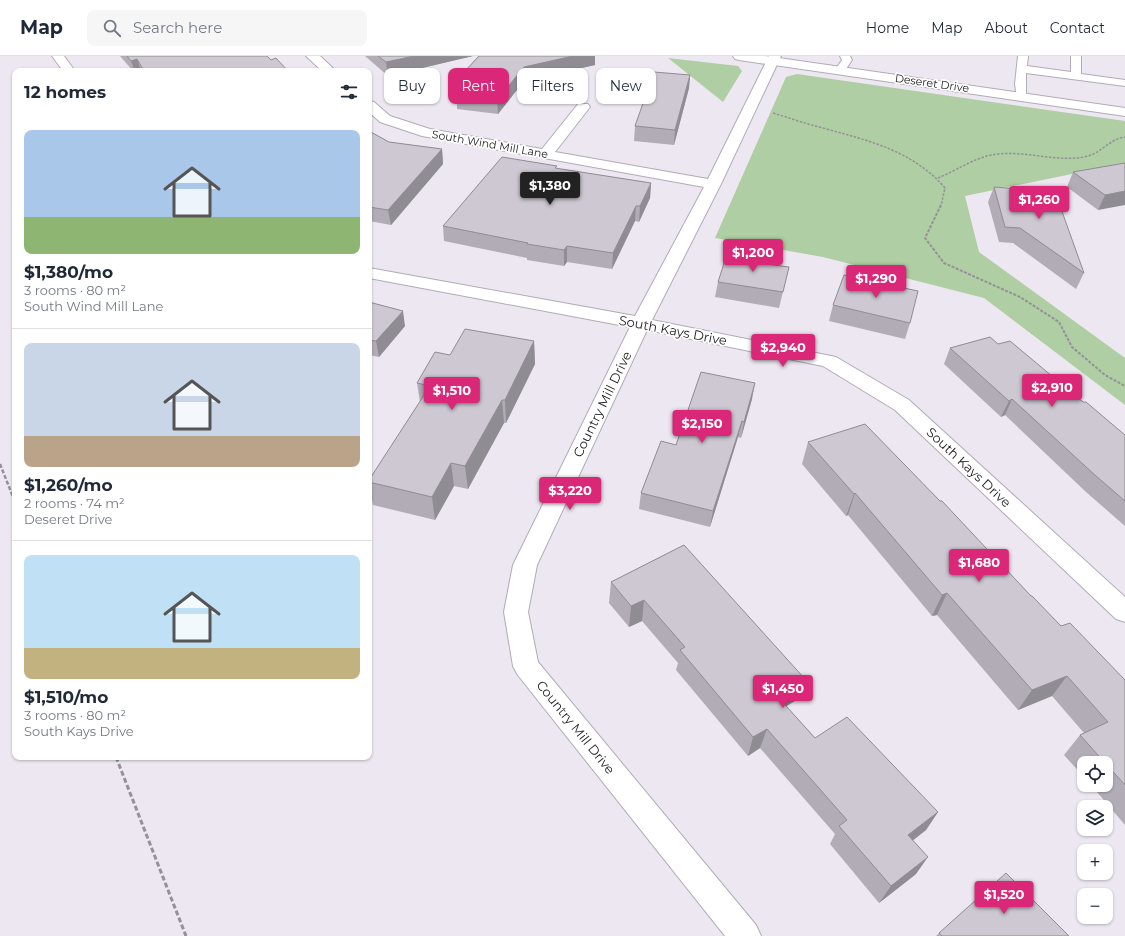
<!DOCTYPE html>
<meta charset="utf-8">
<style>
:root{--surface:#fff;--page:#f6f6f7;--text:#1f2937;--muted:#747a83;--line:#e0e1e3;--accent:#db2777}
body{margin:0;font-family:Montserrat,sans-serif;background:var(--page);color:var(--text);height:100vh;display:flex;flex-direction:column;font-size:15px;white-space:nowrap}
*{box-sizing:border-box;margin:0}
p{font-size:13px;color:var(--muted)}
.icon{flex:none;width:22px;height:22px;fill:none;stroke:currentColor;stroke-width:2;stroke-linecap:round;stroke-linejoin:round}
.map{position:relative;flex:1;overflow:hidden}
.drawer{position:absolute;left:12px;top:12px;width:360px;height:692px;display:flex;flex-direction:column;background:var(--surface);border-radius:8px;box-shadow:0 1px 3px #0004}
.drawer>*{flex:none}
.banner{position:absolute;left:384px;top:12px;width:380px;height:36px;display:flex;gap:8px}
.buttons{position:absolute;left:1077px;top:700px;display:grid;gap:8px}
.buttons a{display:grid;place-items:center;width:36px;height:36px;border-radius:8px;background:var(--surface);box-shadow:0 1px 3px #0004;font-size:20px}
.price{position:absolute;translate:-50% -34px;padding:0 9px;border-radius:4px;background:var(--accent);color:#fff;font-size:13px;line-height:26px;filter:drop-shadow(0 1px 2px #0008)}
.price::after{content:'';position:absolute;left:50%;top:24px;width:12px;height:9px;margin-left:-6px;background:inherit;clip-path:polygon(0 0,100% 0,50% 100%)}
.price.active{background:#222;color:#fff}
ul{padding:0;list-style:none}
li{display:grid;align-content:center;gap:8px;height:212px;padding:0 12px}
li+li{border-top:1px solid var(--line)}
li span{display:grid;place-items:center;height:124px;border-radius:8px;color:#555}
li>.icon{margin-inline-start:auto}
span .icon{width:72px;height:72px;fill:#fffc;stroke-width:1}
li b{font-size:17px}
h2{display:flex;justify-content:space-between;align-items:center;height:48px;padding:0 12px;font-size:17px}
.tag{padding:0 14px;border-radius:8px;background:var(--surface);box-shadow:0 1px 3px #0004;font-size:14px;line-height:36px}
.tag.active{background:var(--accent);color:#fff}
header{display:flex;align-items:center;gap:24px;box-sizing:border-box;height:56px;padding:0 20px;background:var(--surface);border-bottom:1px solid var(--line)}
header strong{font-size:19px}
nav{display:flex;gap:22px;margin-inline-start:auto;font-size:14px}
.search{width:280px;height:36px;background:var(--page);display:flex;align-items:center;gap:10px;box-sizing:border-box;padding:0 14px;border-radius:8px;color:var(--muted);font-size:15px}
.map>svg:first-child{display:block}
.green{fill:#afcea3}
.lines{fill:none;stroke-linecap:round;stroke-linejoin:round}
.lane-casing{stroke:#b1abb6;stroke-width:2}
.street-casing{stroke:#b1abb6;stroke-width:2}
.secondary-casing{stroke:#b1abb6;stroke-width:2}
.path-far3{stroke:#959198;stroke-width:1.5;stroke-dasharray:2.5 1.5;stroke-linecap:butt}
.path-far2{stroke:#959198;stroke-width:2;stroke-dasharray:3 1.5;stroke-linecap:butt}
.path-far1{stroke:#959198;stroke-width:2.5;stroke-dasharray:4 2;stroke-linecap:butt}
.path{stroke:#959198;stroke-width:3;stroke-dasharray:5 2.5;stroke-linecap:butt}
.lane{fill:#fff;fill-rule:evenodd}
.street{fill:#fff;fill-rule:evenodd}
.secondary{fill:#fff;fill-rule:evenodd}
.wall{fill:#b1acb5}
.shaded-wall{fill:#908c93}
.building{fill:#cec8d2;stroke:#908c93}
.labels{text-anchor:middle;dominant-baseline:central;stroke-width:3.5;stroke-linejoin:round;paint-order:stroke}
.far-street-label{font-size:11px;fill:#222024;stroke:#fff}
.street-label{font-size:13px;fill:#222024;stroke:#fff}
</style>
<header>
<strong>Map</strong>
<div class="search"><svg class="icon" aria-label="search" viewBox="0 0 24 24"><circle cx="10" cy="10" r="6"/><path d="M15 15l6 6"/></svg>Search here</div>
<nav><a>Home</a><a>Map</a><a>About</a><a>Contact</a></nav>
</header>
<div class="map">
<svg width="1125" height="880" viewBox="0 0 1125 880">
<rect width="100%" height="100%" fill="#ede7f1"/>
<!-- green -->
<path class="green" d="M668,2L738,10L742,15L723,46Z
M797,18L1125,65V107L965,140L979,196L1125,302V349L984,242L823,201L715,182L786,21Z"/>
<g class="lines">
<defs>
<path id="lane" d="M840,0H850L852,4L844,16L840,17L835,14L842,4Z
M1018,0H1028L1027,10L1071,16V0H1081V18L1125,24V30L1026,17V40L1025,42H1017L1015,28Z"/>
<path id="street" d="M52,0H64L75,15H63Z
M306,0H320L336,15H322Z
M769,0H781L721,128L652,264L836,301L909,344L1125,541V566L1116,563L895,354L823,310L647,274L537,509L528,556L538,606L756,869L761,880H725L517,618L513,610L504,556L513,509L630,271L369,222V212L635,260L704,131L422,80L380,66L369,56V45L374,46L390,60L430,73L542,93L578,48H588L590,51L555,96L708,123Z"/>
<path id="secondary" d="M733,0H765L1125,52V60L739,4L735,3Z"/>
</defs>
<!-- lane casing -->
<use href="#lane" class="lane-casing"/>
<!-- street casing -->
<use href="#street" class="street-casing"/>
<!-- secondary casing -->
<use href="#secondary" class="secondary-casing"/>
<!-- path-far3 -->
<path class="path-far3" d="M773,57C790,62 806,68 823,72C869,85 912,94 945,132L941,150
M938,122C958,114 976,100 998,98C1027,95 1056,106 1084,101C1101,98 1109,83 1125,81"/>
<!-- path-far2 -->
<path class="path-far2" d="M941,149L925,182L944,207L1020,241L1059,266L1072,291L1105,319L1125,330"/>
<!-- path-far1 -->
<path class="path-far1" d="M0,408L15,446"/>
<!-- path -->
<path class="path" d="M116,701L186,880"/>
<!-- lane -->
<use href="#lane" class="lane"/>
<!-- street -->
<use href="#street" class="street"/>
<!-- secondary -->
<use href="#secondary" class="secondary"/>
</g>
<!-- wall -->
<path class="wall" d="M120,0H267L271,4L288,15H133Z
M365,0H473L388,20Z
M479,0H595V9L524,25L498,58L457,53V46L451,45L450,31Z
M690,19L689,32L674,89L634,85L635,70Z
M369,75L389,86L442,93L443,108L391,169L369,165Z
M1125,107L1098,154L1067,131L1073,116Z
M557,113L651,127L650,142L639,166L635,165L612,213L567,206L564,210L527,204V202L444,185L443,170Z
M994,131L1084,217L1076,233L1013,187L999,186L988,146Z
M766,208L789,211L779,252L715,241L718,226Z
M369,246L405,270L379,301L369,299Z
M833,249L910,267L905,283L829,265Z
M534,285L535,308L506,367H504L468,433L454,430L435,464L373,449L369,430V424L420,346L417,327L450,299Z
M998,288L1083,346L1125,379V470L1086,436L1005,359L1001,361L944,308L950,292Z
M752,343L741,382L738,381L710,471L639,453L641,437L676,389Z
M808,386L940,445L1031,540L1061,570L1125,624V769L1091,729H1106V707H1084V721L1064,699L1080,679L1084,677L1052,640L1018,654L937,559L932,560L848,459L846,460L802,408Z
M684,489L798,643L786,650L815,682L938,756L926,774L913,784L916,818L879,847L830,788L835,778L760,692L748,700L676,614L678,607L642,565L629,571L609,547L611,526Z
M939,877L1069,880H936Z"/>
<!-- shaded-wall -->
<path class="shaded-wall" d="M414,0H473L388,20L386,6Z
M573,0H595V9L524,25L498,58L497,44L524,11Z
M137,3L141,15H135L131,5Z
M690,19L689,32L674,89L675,74Z
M442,93L443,108L391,169L388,154Z
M651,127L650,142L639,166L640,150Z
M1125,135V149L1098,154L1105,139Z
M636,150L635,165L612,213L613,197Z
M567,190V206L564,210V194Z
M403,255L405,270L379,301L376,285Z
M534,285L535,308L506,367L505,344Z
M755,327L752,343L741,382L744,366Z
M1012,343L1005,359L1001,361L1009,345Z
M502,344L504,367L468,433L465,410Z
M742,365L738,381L710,471L713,455Z
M451,407L454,430L435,464L432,441Z
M855,437L848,459L846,460L854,438Z
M947,537L937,559L932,560L942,539Z
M644,544L642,565L629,571L631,550Z
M1067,620L1052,640L1018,654L1032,634Z
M805,623L798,643L771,660L777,640Z
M767,673L760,692L748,700L753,681Z
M938,756L926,774L897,797L908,779Z
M928,801L916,818L879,847L891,830Z"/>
<!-- building -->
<path class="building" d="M127,0H267L271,4L276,2L288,15H144L137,3L131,5Z
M378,0H414L386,6Z
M479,0H573L524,11L497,44L456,39L461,33L450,31Z
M654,16L690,19L675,74L635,70Z
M369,75L389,86L442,93L388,154L369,151Z
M502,101L557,110L555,112L651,127L640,150H636L613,197L567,190L564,194L527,188L528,187L443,170Z
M1125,107V135L1105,139L1073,116Z
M994,131L1055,136L1084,217L1020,172L1005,171Z
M727,198L767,204L766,208L789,211L783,236L718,226Z
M844,219L918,235L910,267L833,249Z
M369,246L403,255L376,285L369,284Z
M465,273L534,285L505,344H502L465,410L451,407L432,441L369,426V424L430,330L417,327L435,296L450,299Z
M990,281L998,288L1010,285L1083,346H1086L1125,379V445L1096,420L1012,343L1009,345L950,292Z
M701,316L755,327L744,366L742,365L713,455L641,437L661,385L676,389Z
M865,368L940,445H942L1031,540H1032L1061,570L1070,567L1125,624V729L1080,679L1108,666L1067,620L1032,634L947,537L942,539L855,437L854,438L808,386Z
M684,489L805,623L777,640L815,682L847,661L938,756L908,779L928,801L891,830L839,770L847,764L767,673L753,681L680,594L685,591L644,544L631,550L611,526Z
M1006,817L1069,880H942L939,877Z"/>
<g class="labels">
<!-- far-street labels -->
<g class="far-street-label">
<text transform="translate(932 27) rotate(8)">Deseret Drive</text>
<text transform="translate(490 88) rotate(10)">South Wind Mill Lane</text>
</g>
<!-- street labels -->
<g class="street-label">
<text transform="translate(673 274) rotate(11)">South Kays Drive</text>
<text transform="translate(602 348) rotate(-64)">Country Mill Drive</text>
<text transform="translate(969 411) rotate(43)">South Kays Drive</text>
<text transform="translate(576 671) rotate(51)">Country Mill Drive</text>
</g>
</g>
</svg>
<div class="buttons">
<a><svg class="icon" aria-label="locate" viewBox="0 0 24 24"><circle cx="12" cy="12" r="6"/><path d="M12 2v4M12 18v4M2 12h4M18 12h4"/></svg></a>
<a><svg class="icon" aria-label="layers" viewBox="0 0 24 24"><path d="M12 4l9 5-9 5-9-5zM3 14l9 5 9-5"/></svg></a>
<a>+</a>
<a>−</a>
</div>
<b class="price active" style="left:550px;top:150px">$1,380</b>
<b class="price" style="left:1039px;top:164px">$1,260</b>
<b class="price" style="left:753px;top:217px">$1,200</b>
<b class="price" style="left:876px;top:243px">$1,290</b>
<b class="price" style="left:783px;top:312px">$2,940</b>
<b class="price" style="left:1052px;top:352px">$2,910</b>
<b class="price" style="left:452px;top:355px">$1,510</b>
<b class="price" style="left:702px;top:388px">$2,150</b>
<b class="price" style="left:570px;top:455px">$3,220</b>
<b class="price" style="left:979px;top:527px">$1,680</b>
<b class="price" style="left:783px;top:653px">$1,450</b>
<b class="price" style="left:1004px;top:859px">$1,520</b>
<div class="banner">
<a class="tag">Buy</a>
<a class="tag active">Rent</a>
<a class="tag">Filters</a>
<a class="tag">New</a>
</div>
<section class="drawer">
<h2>12 homes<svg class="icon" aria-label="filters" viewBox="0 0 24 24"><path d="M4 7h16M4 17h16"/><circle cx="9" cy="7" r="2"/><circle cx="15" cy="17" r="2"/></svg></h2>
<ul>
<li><span style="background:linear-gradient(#a9c7e8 70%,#8fb573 0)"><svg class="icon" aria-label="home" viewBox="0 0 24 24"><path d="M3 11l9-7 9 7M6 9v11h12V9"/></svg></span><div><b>$1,380/mo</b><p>3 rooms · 80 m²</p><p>South Wind Mill Lane</p></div></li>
<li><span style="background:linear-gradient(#c9d6e8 75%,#b9a48a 0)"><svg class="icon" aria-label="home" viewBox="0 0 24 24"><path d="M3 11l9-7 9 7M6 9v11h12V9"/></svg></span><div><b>$1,260/mo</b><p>2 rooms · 74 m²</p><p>Deseret Drive</p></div></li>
<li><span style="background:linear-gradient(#bfe0f5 75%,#c2b280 0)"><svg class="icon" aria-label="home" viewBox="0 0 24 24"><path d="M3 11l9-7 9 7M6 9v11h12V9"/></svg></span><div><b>$1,510/mo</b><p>3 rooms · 80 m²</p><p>South Kays Drive</p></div></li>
</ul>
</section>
</div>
